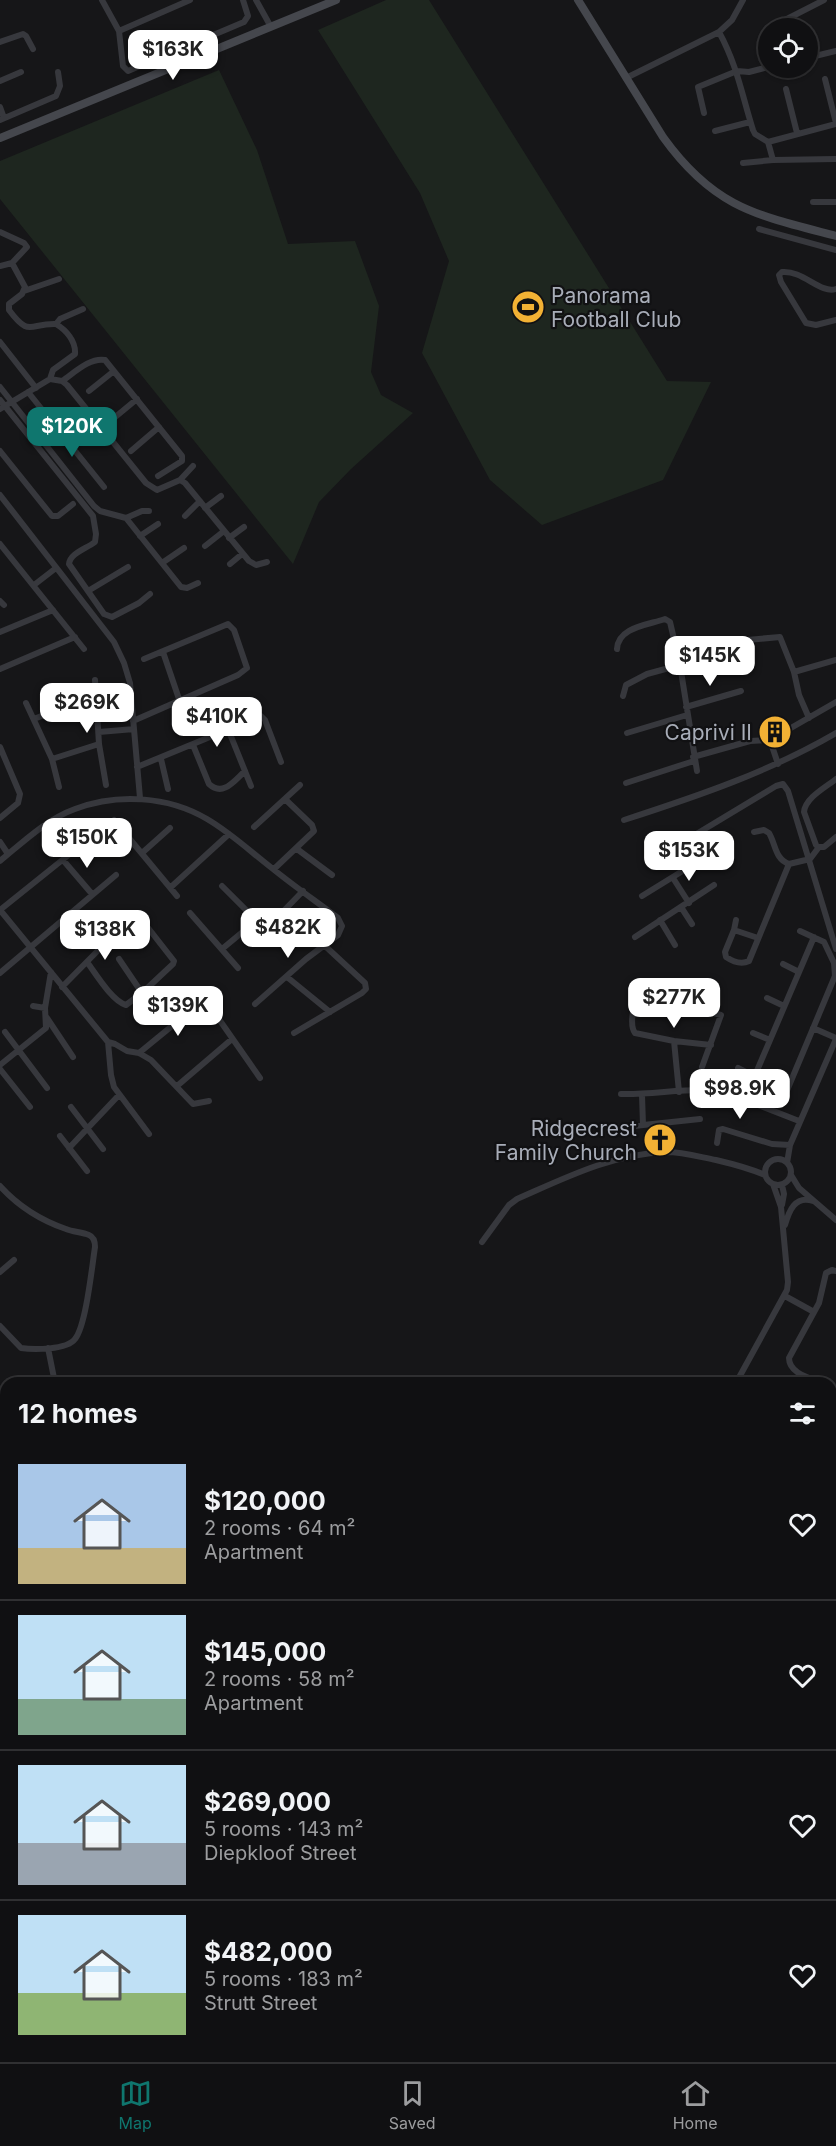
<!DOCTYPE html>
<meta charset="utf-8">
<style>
:root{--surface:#101012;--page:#19191b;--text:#f1f3f6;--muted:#9c9d9f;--line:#303032;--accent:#0f766e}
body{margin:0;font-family:Inter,sans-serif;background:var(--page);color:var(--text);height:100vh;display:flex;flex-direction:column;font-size:22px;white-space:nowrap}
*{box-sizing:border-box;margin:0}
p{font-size:20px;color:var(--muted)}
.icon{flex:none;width:33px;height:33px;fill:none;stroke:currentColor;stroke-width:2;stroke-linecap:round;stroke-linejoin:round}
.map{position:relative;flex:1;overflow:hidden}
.panel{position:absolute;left:0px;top:1377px;width:837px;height:686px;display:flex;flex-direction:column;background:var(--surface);border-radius:18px 18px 0 0;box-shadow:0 2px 4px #0004,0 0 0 2px var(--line)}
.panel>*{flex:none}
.buttons{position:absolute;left:758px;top:18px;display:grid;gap:12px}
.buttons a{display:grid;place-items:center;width:60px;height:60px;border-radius:50%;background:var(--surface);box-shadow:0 2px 4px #0004,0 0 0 2px var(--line);font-size:30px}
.price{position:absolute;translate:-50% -51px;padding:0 14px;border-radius:12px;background:#fff;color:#222;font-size:20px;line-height:39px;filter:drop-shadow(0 2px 3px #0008)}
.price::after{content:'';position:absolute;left:50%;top:36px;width:18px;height:14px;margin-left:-9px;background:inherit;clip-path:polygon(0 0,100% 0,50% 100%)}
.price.on{background:var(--accent);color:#fff}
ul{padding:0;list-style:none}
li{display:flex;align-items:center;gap:18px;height:150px;padding:0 18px}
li+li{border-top:2px solid var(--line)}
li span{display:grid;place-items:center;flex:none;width:168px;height:120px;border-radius:0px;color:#555}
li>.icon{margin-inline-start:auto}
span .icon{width:72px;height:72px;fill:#fffc;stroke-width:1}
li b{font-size:26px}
h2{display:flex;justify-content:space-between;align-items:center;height:72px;padding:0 18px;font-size:26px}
.tab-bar{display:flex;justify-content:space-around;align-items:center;height:84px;border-top:2px solid var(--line);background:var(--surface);font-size:16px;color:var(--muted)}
.tab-bar a{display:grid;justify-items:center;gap:3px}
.tab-bar .on{color:var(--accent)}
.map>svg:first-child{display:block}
.green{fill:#1e261f}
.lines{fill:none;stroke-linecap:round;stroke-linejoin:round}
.street{stroke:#37383d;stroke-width:6}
.secondary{stroke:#45474d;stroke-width:8}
.labels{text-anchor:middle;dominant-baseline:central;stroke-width:4.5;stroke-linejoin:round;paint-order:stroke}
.poi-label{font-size:21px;fill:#a8adb8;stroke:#111113;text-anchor:end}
</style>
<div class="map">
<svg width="836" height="2062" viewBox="0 0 836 2062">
<rect width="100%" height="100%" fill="#161618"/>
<!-- green -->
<path class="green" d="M386,0H429L667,381L711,382L663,480L542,525L490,480L422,353L449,261L420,193L318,30Z
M219,70L257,150L288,244L355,241L379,306L371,372L381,395L413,413L351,469L319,502L293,564L0,199V161Z"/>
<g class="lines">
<!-- street -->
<path class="street" d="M102,0L119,31L123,66L128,71L244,22L248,16L243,0
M256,0L271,27
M775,28L781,22L824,0
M119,31L190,0
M719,32C737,65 742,95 753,130L755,134L768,142L773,160
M0,42L23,34L26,36L33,49
M807,58L836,51
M626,78L719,32L732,20L743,0
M825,79L836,123
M0,81L21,72
M786,89L797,133
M0,107L4,118
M704,113L698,87L737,71L749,72L768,67
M0,120L56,96L60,86L58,72
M715,131L750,122
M768,142L836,124
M743,163L773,160L836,159
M813,202H836
M759,229L836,250
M0,232L24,243L27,247L12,263L25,287L22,294L9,304V310C30,338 29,323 56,324C66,330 76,341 75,354L53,370L50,379
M0,266L12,263
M836,289C820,294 803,270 782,272L779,275L781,282L806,323L816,325L836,320
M24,291L59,279
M56,324L60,319L83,309
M0,342L36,388
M62,381C74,373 90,357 105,360L182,456V461L158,476
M0,387L94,506L100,511L126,518L142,511H149
M89,391L114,371
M28,392L104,487
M0,400L93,516L96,534L95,542C86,549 70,553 69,564L104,614L112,617L139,603L150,594
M0,409L50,379L62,381L67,385L146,483L157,490L180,480L185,483L249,561L256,565L267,562
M108,423L137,399
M0,451L52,516H58L73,504
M131,451L159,427
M180,480L193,466
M0,495L114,642L124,663L130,683L140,798
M205,508L221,496
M185,516L200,501
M126,518L181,587L187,588L198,583
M140,536L158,524
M229,538L244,527
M0,544L84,649
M205,546L224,531
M162,563L184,548
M230,564L242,554
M34,585L56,568
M88,591L128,567
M0,601L4,605
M0,632L53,610
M617,649C618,627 648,625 665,619L670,622L680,665L697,771
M163,652L179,699
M0,669L75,637
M794,672L836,660
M95,680L99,744L106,785
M65,688L72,702
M623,696L626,685L647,674L680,665L747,640L780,637L794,672L799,695L809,718
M26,703L52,759L59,787
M686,707L741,691
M34,719L96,694
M133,721L238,675L247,668L234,630L228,624L144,659
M228,729L251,786
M99,732L134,729
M627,733L687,715
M770,740L778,764
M193,745L209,784C223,797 234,781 245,771
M0,747L20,794L18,803L0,818
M693,757L750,741L770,740L836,702
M52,759L99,744
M161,759L168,789
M137,767L261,716L265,720L281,762
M626,783L694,761
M114,820L177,896
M624,820C698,796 769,772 836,733
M254,827L300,785
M754,832L764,830L769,833C776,845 775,859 789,864L810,859L819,847H824L836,837
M0,842L8,854
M674,847L687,869
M819,847L816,845L804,812C805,798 826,787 836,779
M297,849L332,875
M142,853L170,828
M63,860L92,894
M0,861C23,842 47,819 75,809C117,793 168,796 207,819C231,833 251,852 273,869C294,886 317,902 338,918L342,926L338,935L306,959L255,1004
M650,862L776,786L783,784L788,791L836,949
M274,869L314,831L312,825L286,800
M673,878L689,903
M222,886L276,940
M171,887L229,834
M642,896L723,846
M681,907L692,924
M0,910L108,1042L111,1075L114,1087L149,1134
M0,910L86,841
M190,913L238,968
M660,920L675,945
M736,920L734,930L758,938
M266,929L303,891
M734,930L725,952L726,957C732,961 741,965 749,961L789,864
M800,931L824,942L834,963L835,976L783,1100L778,1103L753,1092L750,1087L814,937
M635,937L714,885
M222,949L257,920
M119,959L142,993
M783,964L799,972
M0,973L116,875
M287,977L330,1012
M62,987L132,916L138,915L174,961L173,964L142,993L126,1005C112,1001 96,974 87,962
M651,997L654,982
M767,998L784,1006
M33,1006L45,1008
M47,1018L73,1057
M813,1028L836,1038
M5,1032L47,1088
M294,1033L362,993L366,989L365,983L324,945
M753,1033L770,1040
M674,1041L679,1092
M108,1042L115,1044L127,1051L139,1053L151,1060L193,1104L209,1101
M139,1053L200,1003L207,1002L260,1078
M0,1065L46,1028L45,1008L51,972
M702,1067L721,1015L647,996C643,996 641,996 638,999C632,1005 630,1027 635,1033L674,1041L711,1045
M738,1068L754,1076
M0,1069L30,1107
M177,1086L232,1039
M621,1094C654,1095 689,1087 722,1091L799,1121
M642,1095L643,1125
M71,1107L103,1149
M615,1128L700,1119
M60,1136L87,1171
M717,1143L719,1130L723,1129L772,1144L790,1145
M69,1148L119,1095
M765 1172a13 13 0 1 1 26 0a13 13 0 1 1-26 0Z
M787,1163L790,1145L836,1039
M791,1175L799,1188L836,1220
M0,1186C19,1207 40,1220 66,1229C73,1232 82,1232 89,1235C94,1237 95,1241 95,1247C92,1266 86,1326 75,1339C67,1350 33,1350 21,1348L0,1326
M782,1205L784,1194L782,1185
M785,1225C789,1211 795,1195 813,1201
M482,1242L509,1205L517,1199C565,1178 612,1154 666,1152C683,1152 700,1157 716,1160C733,1164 749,1168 765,1175
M0,1272L14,1260
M785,1296L814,1312
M48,1348L55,1383
M736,1383L787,1290L788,1282L781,1207L773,1184
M823,1383C811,1378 789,1374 789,1358L819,1303L826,1273L832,1270L836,1271
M831,1386L836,1389
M0,1408L6,1416
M831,1421L836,1423
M0,1433L6,1428
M0,1468L6,1463
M831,1473L836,1476
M0,1495L6,1503
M831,1548L836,1549
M831,1598L834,1602L831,1613
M831,1629L836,1631
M831,1684L836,1671
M831,1700L836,1702
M831,1725L836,1727
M831,1781L836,1783
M0,1792L6,1795
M0,1823L6,1811
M0,1852L6,1855
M831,1871L836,1867
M0,1894L6,1897
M0,1939L6,1942
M0,2022L6,2028
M2,2053L6,2038L3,2034
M9,2056L20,2062
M59,2056L69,2062
M175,2056L186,2062
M307,2056L312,2062
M353,2056L354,2062
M371,2056L372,2062
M132,2062L135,2056
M235,2062L238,2056
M639,2062L641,2056
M697,2062L699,2056
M755,2062L757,2056"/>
<!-- secondary -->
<path class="secondary" d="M578,0L663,137C714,208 756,215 836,236
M0,138L336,0
M831,2040L836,2027
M823,2062L825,2056
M831,2062L836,2050"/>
</g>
<!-- icons -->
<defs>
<symbol id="stadium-disc" viewBox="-11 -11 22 22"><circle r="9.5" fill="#f2b134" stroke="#111113"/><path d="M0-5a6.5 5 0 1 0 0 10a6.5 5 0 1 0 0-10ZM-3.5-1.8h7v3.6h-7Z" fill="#111"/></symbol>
<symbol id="building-disc" viewBox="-11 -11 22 22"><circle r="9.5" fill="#f2b134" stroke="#111113"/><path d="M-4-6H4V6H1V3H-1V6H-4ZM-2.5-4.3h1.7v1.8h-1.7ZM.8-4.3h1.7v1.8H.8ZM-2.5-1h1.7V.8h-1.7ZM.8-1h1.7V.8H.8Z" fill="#111"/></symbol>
<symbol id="church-disc" viewBox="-11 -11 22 22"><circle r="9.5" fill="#f2b134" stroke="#111113"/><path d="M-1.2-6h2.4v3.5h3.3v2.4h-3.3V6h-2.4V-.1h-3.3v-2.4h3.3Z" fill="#111"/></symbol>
</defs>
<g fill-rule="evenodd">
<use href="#stadium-disc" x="509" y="288" width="38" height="38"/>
<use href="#building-disc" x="756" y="713" width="38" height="38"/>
<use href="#church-disc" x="641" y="1121" width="38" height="38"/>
</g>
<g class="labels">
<!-- poi labels -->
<g class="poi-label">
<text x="551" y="295" text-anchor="start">Panorama<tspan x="551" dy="24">Football Club</tspan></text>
<text x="752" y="732">Caprivi II</text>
<text x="637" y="1128">Ridgecrest<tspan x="637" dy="24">Family Church</tspan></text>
</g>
</g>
</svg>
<div class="buttons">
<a><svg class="icon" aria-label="locate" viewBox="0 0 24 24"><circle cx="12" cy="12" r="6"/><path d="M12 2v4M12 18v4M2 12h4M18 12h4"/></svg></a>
</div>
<b class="price" style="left:173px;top:81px">$163K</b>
<b class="price on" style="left:72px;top:458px">$120K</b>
<b class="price" style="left:710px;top:687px">$145K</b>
<b class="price" style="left:87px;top:734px">$269K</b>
<b class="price" style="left:217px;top:748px">$410K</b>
<b class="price" style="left:87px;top:869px">$150K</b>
<b class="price" style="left:689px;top:882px">$153K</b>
<b class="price" style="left:288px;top:959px">$482K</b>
<b class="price" style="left:105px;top:961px">$138K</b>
<b class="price" style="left:674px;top:1029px">$277K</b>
<b class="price" style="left:178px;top:1037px">$139K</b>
<b class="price" style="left:740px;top:1120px">$98.9K</b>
<section class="panel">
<h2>12 homes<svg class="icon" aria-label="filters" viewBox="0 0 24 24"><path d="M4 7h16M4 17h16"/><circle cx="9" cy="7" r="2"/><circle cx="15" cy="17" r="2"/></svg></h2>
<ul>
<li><span style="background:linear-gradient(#a9c7e8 70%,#c2b280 0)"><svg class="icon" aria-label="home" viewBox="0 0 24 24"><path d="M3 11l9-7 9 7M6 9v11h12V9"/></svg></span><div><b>$120,000</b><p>2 rooms · 64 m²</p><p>Apartment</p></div><svg class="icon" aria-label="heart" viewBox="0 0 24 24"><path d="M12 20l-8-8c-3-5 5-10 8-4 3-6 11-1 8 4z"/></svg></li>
<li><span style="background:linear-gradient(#bfe0f5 70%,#7fa58c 0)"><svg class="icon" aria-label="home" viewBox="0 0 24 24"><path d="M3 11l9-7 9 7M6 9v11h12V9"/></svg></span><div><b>$145,000</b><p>2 rooms · 58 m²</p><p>Apartment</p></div><svg class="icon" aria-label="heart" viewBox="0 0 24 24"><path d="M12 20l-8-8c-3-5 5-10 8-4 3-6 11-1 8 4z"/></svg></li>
<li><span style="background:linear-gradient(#bfe0f5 65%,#9aa5b1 0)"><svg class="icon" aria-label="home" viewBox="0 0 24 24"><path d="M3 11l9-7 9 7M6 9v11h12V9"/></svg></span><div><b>$269,000</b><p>5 rooms · 143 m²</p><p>Diepkloof Street</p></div><svg class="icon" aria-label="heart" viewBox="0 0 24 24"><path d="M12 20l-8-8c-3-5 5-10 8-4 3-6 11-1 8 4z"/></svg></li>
<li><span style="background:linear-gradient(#bfe0f5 65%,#8fb573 0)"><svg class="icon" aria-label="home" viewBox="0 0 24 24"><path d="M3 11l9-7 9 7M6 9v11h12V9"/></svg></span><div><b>$482,000</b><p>5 rooms · 183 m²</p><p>Strutt Street</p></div><svg class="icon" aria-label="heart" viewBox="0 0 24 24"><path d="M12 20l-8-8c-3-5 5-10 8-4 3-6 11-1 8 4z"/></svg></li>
</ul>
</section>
</div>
<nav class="tab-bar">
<a class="on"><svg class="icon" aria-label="map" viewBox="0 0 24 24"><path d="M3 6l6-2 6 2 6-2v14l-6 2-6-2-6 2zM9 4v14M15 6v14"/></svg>Map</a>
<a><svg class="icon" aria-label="saved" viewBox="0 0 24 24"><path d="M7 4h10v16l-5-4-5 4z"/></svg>Saved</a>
<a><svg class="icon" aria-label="home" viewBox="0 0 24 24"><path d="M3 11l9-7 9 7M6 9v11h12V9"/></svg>Home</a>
</nav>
